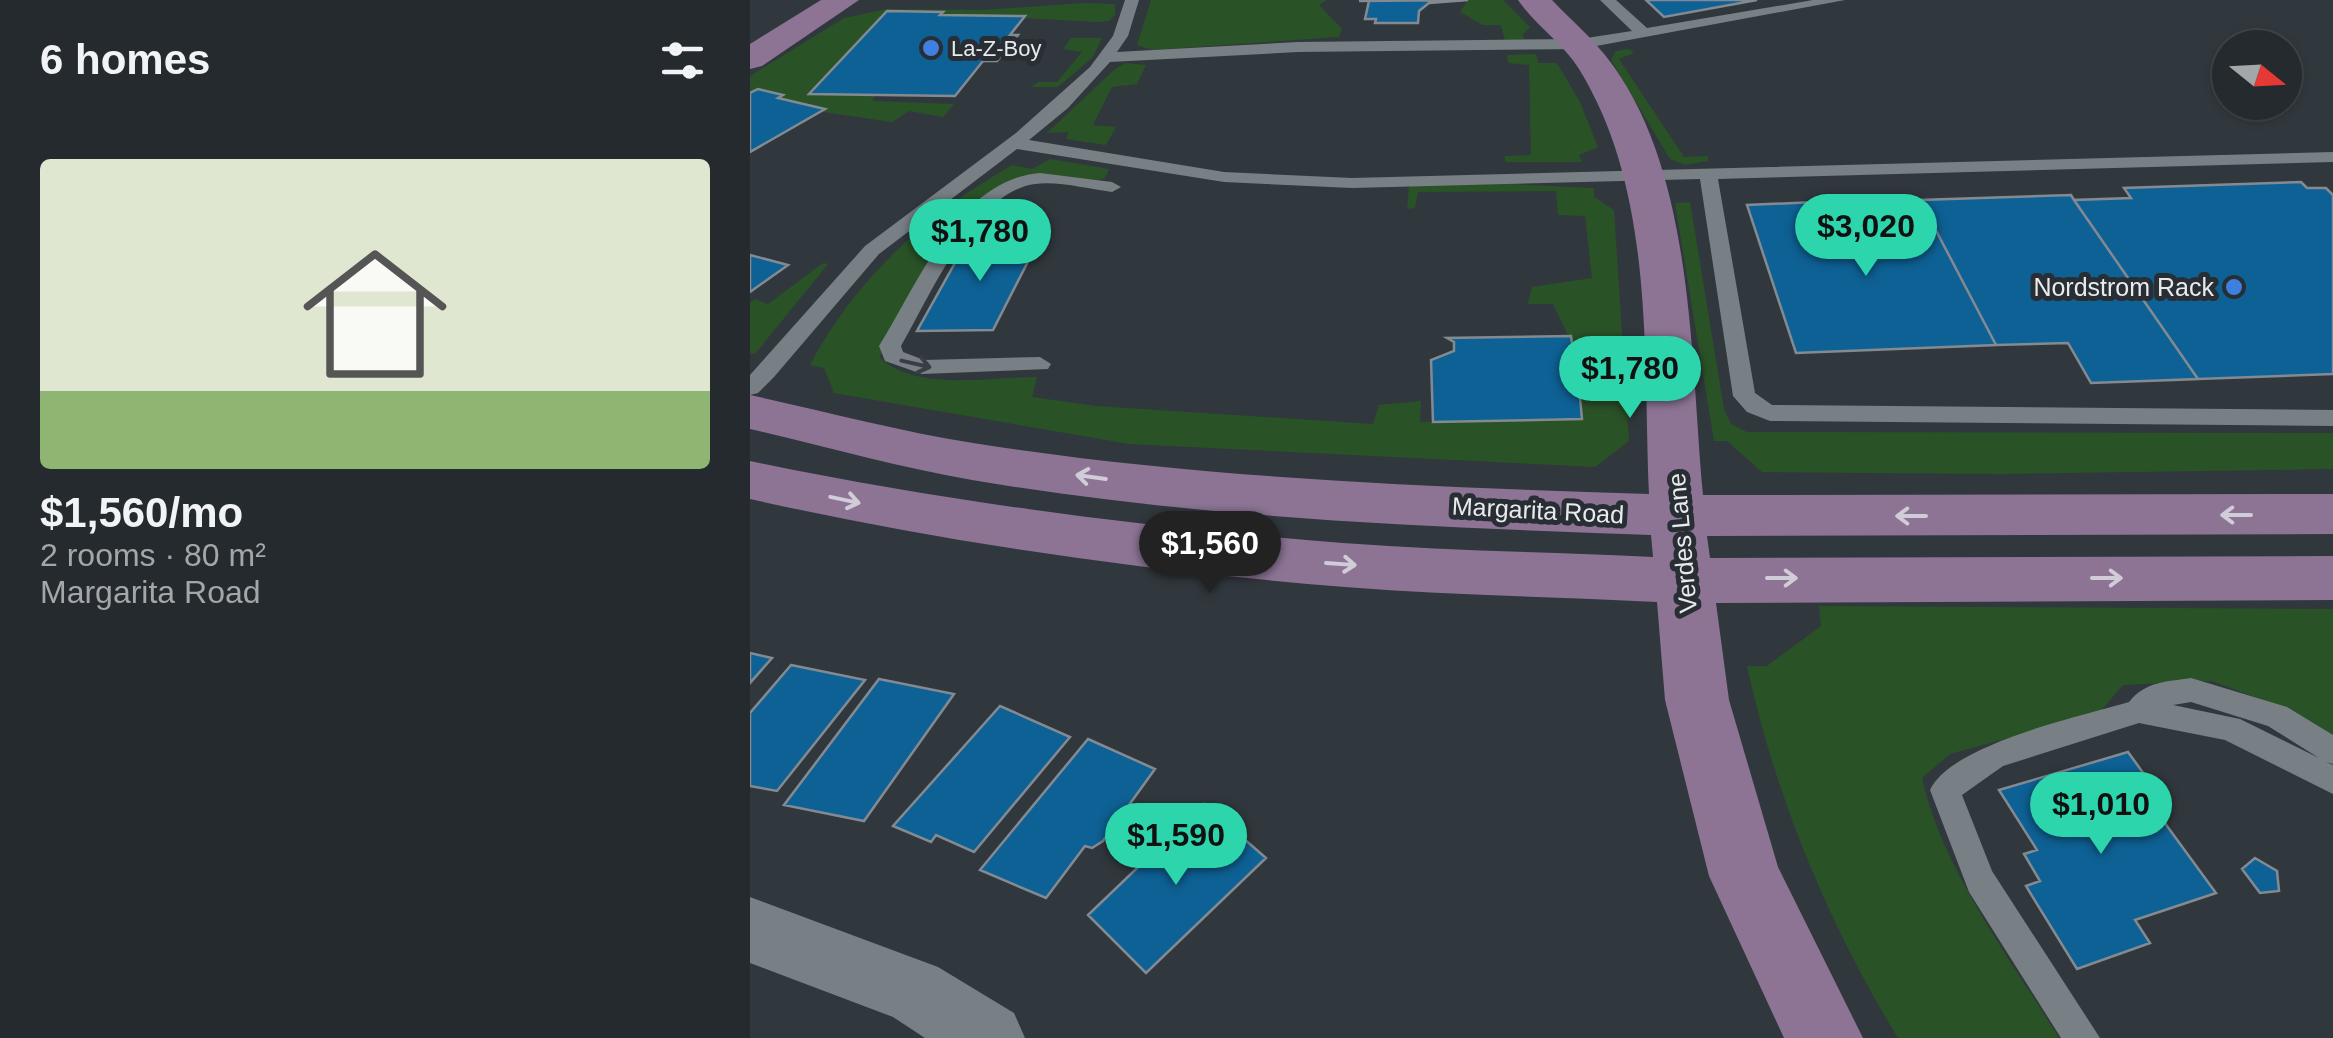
<!DOCTYPE html>
<meta charset="utf-8">
<style>
:root{--surface:#252a2e;--page:#2d3236;--text:#f1f3f6;--muted:#a3a7aa;--line:#42464a;--accent:#2cd5ab}
body{margin:0;font-family:Helvetica,sans-serif;background:var(--page);color:var(--text);height:100vh;display:flex;flex-direction:column;font-size:38px;white-space:nowrap}
*{box-sizing:border-box;margin:0}
p{font-size:32px;color:var(--muted)}
.icon{flex:none;width:55px;height:55px;fill:none;stroke:currentColor;stroke-width:2;stroke-linecap:round;stroke-linejoin:round}
.map{position:relative;flex:1;overflow:hidden}
.details{display:flex;flex-direction:column;background:var(--surface);width:750px}
.details>*{flex:none}
.needle{width:65px;rotate:108deg}
.fabs{position:absolute;left:1462px;top:30px;display:grid;gap:20px}
.fabs a{display:grid;place-items:center;width:90px;height:90px;border-radius:50%;background:var(--surface);box-shadow:0 2px 8px #0004,0 0 0 2px var(--line);font-size:50px}
.price{position:absolute;translate:-50% -85px;padding:0 22px;border-radius:35px;background:var(--accent);color:#111;font-size:32px;line-height:65px;filter:drop-shadow(0 2px 5px #0008)}
.price::after{content:'';position:absolute;left:50%;top:60px;width:30px;height:22px;margin-left:-15px;background:inherit;clip-path:polygon(0 0,100% 0,50% 100%)}
.price.active{background:#222;color:#fff}
ul{padding:0;list-style:none}
li{display:grid;align-content:center;gap:20px;height:530px;padding:0 40px}
li span{display:grid;place-items:center;height:310px;border-radius:10px;color:#555}
li>.icon{margin-inline-start:auto}
span .icon{width:180px;height:180px;fill:#fffc;stroke-width:1}
li b{font-size:42px}
h2{display:flex;justify-content:space-between;align-items:center;height:120px;padding:0 40px;font-size:42px}
main{display:flex;flex:1;min-height:0}
.map>svg:first-child{display:block}
.green{fill:#2a5227}
.building{fill:#0e6195;stroke:#838a91;stroke-width:2.5}
.lines{fill:none;stroke-linecap:round;stroke-linejoin:round}
.lane{fill:#788086;fill-rule:evenodd}
.street{fill:#788086;fill-rule:evenodd}
.secondary{fill:#8d7495;fill-rule:evenodd}
.oneway{stroke:#383e44}
.oneway2{stroke:#d0cdd8}
.shop-dot{fill:#3f7fe0;stroke:#282e33;stroke-width:4}
.labels{text-anchor:middle;dominant-baseline:central;stroke-width:10;stroke-linejoin:round;paint-order:stroke}
.far-poi-label{font-size:22px;fill:#e7ebee;stroke:#282e33;text-anchor:start}
.poi-label{font-size:25px;fill:#e7ebee;stroke:#282e33;text-anchor:end}
.street-label{font-size:25px;fill:#e7ebee;stroke:#282e33}
</style>
<main>
<section class="details">
<h2>6 homes<svg class="icon" aria-label="filters" viewBox="0 0 24 24"><path d="M4 7h16M4 17h16"/><circle cx="9" cy="7" r="2"/><circle cx="15" cy="17" r="2"/></svg></h2>
<ul>
<li><span style="background:linear-gradient(#dfe7d0 75%,#8fb573 0)"><svg class="icon" aria-label="home" viewBox="0 0 24 24"><path d="M3 11l9-7 9 7M6 9v11h12V9"/></svg></span><div><b>$1,560/mo</b><p>2 rooms · 80 m²</p><p>Margarita Road</p></div></li>
</ul>
</section>
<div class="map">
<svg width="1583" height="1038" viewBox="0 0 1583 1038">
<rect width="100%" height="100%" fill="#31383d"/>
<!-- green -->
<path class="green" d="M401,0H577L569,5L592,29L589,37L403,50L387,45Z
M718,0H753L780,27L772,35L775,40L755,41L751,25H733L710,12Z
M335,3L365,4V15L359,21L349,22L137,11L60,93L126,95L122,101L204,104L193,117L159,111L142,122L73,112L74,108L28,98L32,94L8,89L0,93V76L94,18L137,9L232,10Z
M321,38H352L343,57L308,87H281L288,82H307L332,52L313,49Z
M879,49L884,53L869,59L934,157L958,156V161L935,165L920,159L861,60L866,51Z
M786,54L788,63H807L830,102L848,147L829,155L832,162H755V156L781,155L779,65L758,63L757,55Z
M376,63L396,65L387,84L362,87L343,125L366,127L356,145L316,139L319,132L297,133L365,69Z
M300,159L359,169L355,178L349,180L285,175L227,203L203,223L134,340L130,358C168,392 239,377 287,377L282,397L346,406L623,424L629,405L671,401L670,422L831,419L829,387L851,386L848,344H822L803,304H778L782,287L842,278L835,216L808,215L806,191L668,192L665,208L657,209L659,186L759,184L844,188V197L864,210L879,441L845,467L379,444L84,393L74,368L60,365C105,279 178,213 262,165L282,169Z
M940,202L974,409L981,424L997,432L1583,433V469L1252,474L1012,472L977,441H964L925,203Z
M73,263L78,264L5,354L0,353V303L5,299L18,304Z
M1069,606L1583,609V737L1534,708L1462,681L1373,685L1349,713L1200,754L1172,778C1191,867 1261,960 1309,1038H1148C1079,925 1025,796 997,666H1017L1071,626Z"/>
<!-- building -->
<path class="building" d="M718,0L679,3L669,11L668,23H625L626,19H615L619,1H609Z
M896,0H1007L914,17Z
M137,11L193,12L190,15L275,16L260,35H268L247,61H233L205,96L59,94Z
M8,89L33,95L28,98L75,109L0,152V93Z
M1551,182L1557,188H1576L1583,195V374L1448,379L1324,200L1381,198L1374,188Z
M1321,195L1324,200L1448,379L1341,383L1318,343L1246,345L1170,200Z
M1170,200L1246,345L1046,353L997,205L1066,202L1072,217L1115,216L1109,201Z
M220,236H291L243,330L167,331Z
M0,255L38,265L0,292Z
M821,336L822,344L848,343L851,387H829L832,419L683,422L681,360L704,351V342L697,338Z
M0,653L22,658L0,683Z
M41,665L115,680L27,791L0,786V713Z
M129,679L204,694L114,821L34,805Z
M250,706L320,737L224,852L186,835L181,842L143,826Z
M338,739L405,769L353,841L342,848L335,846L296,898L230,870Z
M1378,752L1399,781L1387,785L1466,893L1385,920L1400,943L1327,969L1276,886L1290,881L1274,854L1287,850L1249,790Z
M454,804L516,858L396,973L338,915Z
M1505,858L1527,871L1529,891L1510,893L1492,869Z"/>
<g class="lines">
<!-- lane -->
<path class="lane" d="M375,0H389L378,36L367,52L548,42L830,39L882,31L850,0H866L897,28L1063,0H1095L830,49L548,52L360,62L318,108L279,140L474,172L602,178L1583,152V162L968,179L1005,393L1022,405L1583,410V426L1020,421L997,412L983,396L950,179L602,188L474,182L267,149L129,254L24,377L8,393L0,395V375L115,246L266,133L340,67L363,36Z
M290,173L362,182L371,187L362,192C338,189 309,181 285,184C224,192 179,298 151,346L153,352L174,360L290,357L301,364L298,369L172,374L135,361L129,346C167,285 209,179 290,173Z
M1441,678L1537,707L1583,735V764L1576,762L1583,765V794L1475,740L1389,723L1253,766L1212,795L1242,871L1350,1038H1311L1219,892L1180,790C1201,744 1332,716 1379,702C1396,681 1416,682 1441,678ZM1441,702L1518,726L1569,758L1490,719L1423,705Z"/>
<!-- street -->
<path class="street" d="M0,897L188,967L264,1013L275,1038H175L143,1017L0,963Z"/>
<!-- secondary -->
<path class="secondary" d="M71,0H109L12,66L0,69V44Z
M768,0H802C819,18 839,35 855,55C945,167 940,358 953,495L1583,494V534L957,536L960,558L1583,556V600L966,603L979,700L1028,867L1113,1038H1034L959,876L915,700L907,602C803,597 699,595 595,587C395,571 196,543 0,499V461C196,502 393,527 593,543C696,551 800,552 903,557L901,535C675,527 446,518 222,480C147,467 74,446 0,429V395C74,411 148,431 223,443C447,478 673,487 899,494C893,354 905,192 829,69C813,43 785,25 768,0Z"/>
</g>
<!-- one-way arrows -->
<defs><path id="oneway-shaft" d="M-6 0H5M1.5-3L5.5 0L1.5 3" fill="none" stroke-width="1.6" stroke-linecap="round" stroke-linejoin="round" transform="scale(2.5)"/></defs>
<use class="oneway" href="#oneway-shaft" transform="translate(166 364) rotate(13)"/>
<g class="oneway2">
<use href="#oneway-shaft" transform="translate(341 477) rotate(-172)"/>
<use href="#oneway-shaft" transform="translate(95 500) rotate(12)"/>
<use href="#oneway-shaft" transform="translate(1486 515) rotate(180)"/>
<use href="#oneway-shaft" transform="translate(1161 516) rotate(180)"/>
<use href="#oneway-shaft" transform="translate(591 564) rotate(4)"/>
<use href="#oneway-shaft" transform="translate(1032 578)"/>
<use href="#oneway-shaft" transform="translate(1357 578)"/>
</g>
<!-- markers -->
<g class="shop-dot">
<circle cx="181" cy="48" r="10"/>
<circle cx="1484" cy="287" r="10"/>
</g>
<g class="labels">
<!-- far-poi labels -->
<g class="far-poi-label">
<text x="201" y="48">La-Z-Boy</text>
</g>
<!-- poi labels -->
<g class="poi-label">
<text x="1464" y="287">Nordstrom Rack</text>
</g>
<!-- street labels -->
<g class="street-label">
<text transform="translate(788 510) rotate(3)">Margarita Road</text>
<text transform="translate(932 543) rotate(-95)">Verdes Lane</text>
</g>
</g>
</svg>
<div class="fabs">
<a><svg class="needle" viewBox="-14 -14 28 28"><path d="M0-13l5 13h-10z" fill="#e53935"/><path d="M0 13l5-13h-10z" fill="#a3a7aa"/></svg></a>
</div>
<b class="price" style="left:1116px;top:279px">$3,020</b>
<b class="price" style="left:230px;top:284px">$1,780</b>
<b class="price" style="left:880px;top:421px">$1,780</b>
<b class="price active" style="left:460px;top:596px">$1,560</b>
<b class="price" style="left:1351px;top:857px">$1,010</b>
<b class="price" style="left:426px;top:888px">$1,590</b>
</div>
</main>
